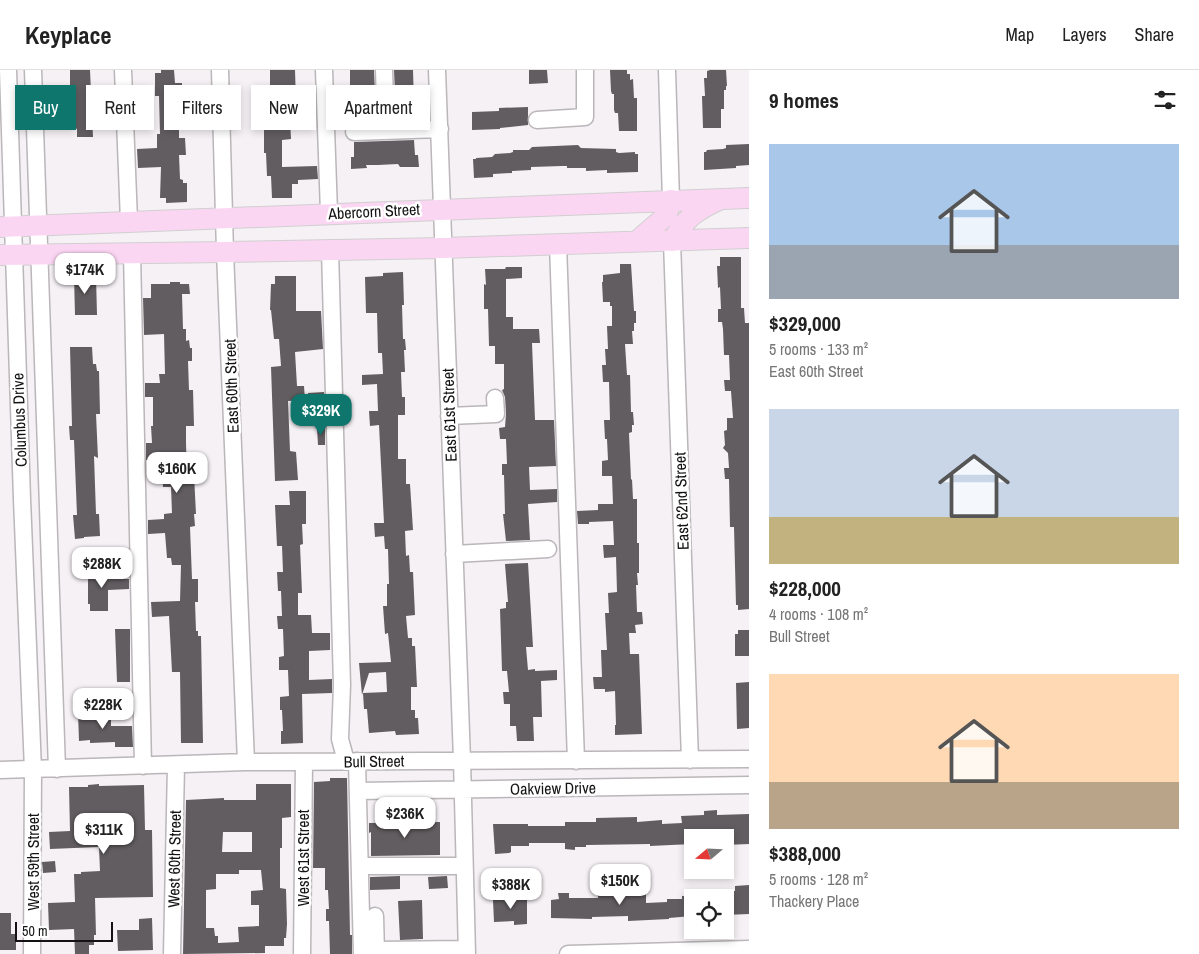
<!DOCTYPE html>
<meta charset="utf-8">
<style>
:root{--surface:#fff;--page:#f6f6f6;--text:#222;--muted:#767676;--line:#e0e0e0;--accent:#0f766e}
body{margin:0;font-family:"Archivo Narrow",sans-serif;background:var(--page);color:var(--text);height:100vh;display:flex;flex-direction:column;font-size:19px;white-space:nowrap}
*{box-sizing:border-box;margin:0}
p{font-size:16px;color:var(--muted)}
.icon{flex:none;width:28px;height:28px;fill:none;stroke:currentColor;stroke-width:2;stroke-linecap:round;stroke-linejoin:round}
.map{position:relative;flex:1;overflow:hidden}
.panel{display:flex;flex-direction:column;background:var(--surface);width:450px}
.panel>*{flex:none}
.banner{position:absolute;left:15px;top:15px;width:475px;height:45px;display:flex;gap:10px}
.needle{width:32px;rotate:251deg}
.tools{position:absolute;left:684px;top:759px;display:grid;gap:10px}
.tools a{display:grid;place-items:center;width:50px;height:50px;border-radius:0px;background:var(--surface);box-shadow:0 2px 8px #0003;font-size:25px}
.scale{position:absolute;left:15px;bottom:12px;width:98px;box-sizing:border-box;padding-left:5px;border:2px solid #141213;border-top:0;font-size:14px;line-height:18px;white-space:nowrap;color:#141213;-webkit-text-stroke:4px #fff;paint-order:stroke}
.price{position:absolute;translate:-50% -42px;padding:0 11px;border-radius:10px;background:#fff;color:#222;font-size:16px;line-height:32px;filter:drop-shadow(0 1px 2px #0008)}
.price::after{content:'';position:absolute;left:50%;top:30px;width:15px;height:11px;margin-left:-8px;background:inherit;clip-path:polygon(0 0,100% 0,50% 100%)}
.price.selected{background:var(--accent);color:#fff}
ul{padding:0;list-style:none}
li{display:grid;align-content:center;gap:10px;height:265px;padding:0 20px}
li span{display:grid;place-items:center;height:155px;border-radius:0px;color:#555}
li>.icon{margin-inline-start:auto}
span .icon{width:90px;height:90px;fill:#fffc;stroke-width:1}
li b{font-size:21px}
h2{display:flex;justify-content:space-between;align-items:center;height:60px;padding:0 20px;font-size:21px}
.pill{padding:0 18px;border-radius:0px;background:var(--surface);box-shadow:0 2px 8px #0003;font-size:18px;line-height:45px}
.pill.selected{background:var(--accent);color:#fff}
header{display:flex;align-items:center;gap:30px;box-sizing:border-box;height:70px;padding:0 25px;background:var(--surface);border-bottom:1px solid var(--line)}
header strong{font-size:24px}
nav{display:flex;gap:28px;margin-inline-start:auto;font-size:18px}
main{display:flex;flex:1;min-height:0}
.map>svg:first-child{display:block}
.building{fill:#625d60;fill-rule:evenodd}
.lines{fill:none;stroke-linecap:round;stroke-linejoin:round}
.minor-casing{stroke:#bab6b9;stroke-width:19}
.major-casing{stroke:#d0d0d0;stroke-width:22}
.minor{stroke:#fff;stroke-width:16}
.major{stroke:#fbd6f3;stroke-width:20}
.labels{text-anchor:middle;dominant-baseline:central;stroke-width:5;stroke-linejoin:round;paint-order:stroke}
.street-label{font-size:16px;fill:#141213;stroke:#fff}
</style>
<header>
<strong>Keyplace</strong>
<nav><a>Map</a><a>Layers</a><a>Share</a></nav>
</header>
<main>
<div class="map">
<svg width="749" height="884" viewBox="0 0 749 884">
<rect width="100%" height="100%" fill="#f6f1f5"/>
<!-- building -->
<path class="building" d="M70,0H90L93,67H77V59L69,55L67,51L70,46Z
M161,0H174L175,13H182V24H178L179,59V68H185L186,85H179L180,109L183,110V113H187V132L166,133V128H160L161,97L138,98L137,79L157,78V64H160L159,26H155V3H161Z
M270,0H295L296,32L314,31L315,47L290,48L291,69L282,70V97L317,96L318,109L298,110V114H292V128H272L271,106H267L266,83H264V58H267L266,38H262V23H267V16H270Z
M350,0H374L376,46L350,47Z
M394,0H413L414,34H417V49H406V46H396Z
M529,0H547L548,13L529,14Z
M610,0H627V4H630V10L633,9L634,28H637V61H619L618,43H615L614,40V24H612L611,21Z
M710,0H726L727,16H726V20H724V39H721V58H703L702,26H705L704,8H707V1Z
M528,37V55L500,58V59L472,60V42L499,41V38Z
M414,70L415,85H418L419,97H400L398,94L378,95H366L367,98L351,99V87H354V72Z
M749,74V95L736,96V98L704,100V82H706L707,80L723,79L726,78V75Z
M578,75L581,78L616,79V82L619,83L635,82V84H638V102L607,103V100L586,101V98H567V96H562L531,97V100L512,101V103L493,104V107L474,108L473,89H476V88L492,87L495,84L510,83L513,82V80H529L532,77Z
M720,187H741V238H744L745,253H749V539L738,540V535H736L734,457H730L729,409H725L724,398H729L728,383L723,378L725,375L724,361L727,360V348H733L731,321H725L724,310H730L729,285H724L723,259L722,252H718V239H721L720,217L718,218L717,196H720Z
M620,194H631L634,241H636V253H634V261H632L633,274H625L627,305H630L631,342H633L634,355H632V362L629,363L631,410L632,409L633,429H637V473H639V503H637L638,515H636L637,542H642L643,554L635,555L636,563H629L630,584H639L642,664L615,665V655H616L615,621L605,622V619H594L593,607H602L601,580H607L605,543H609L608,523L617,522L616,487L604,488L603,475H614L613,451L589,452V454H578L577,441L598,440V434H613L612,406H602V391L608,390L607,369H605L604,350H610L609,312H603L602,295H606L605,279H608L607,256H612V236H610V232H603L602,212H603V205L620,203Z
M506,197H522V208L506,209V247H513V259H539L540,273H532L535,350H554L556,396L529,397L530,420L557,419V432L528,434L530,470L506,471L503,444H505L504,405H502V394H507L506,369H500L499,358L505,357L506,344L505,327L502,320L504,319V294H495V276H489L488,239H484V214L486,215L485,199H505Z
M403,202L404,235H402L403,269H405L406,280H404L405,302H401L402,327H405V345H398V389H406V414H410L413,460L405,461L406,486L409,485L410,502H413L415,545L406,546L408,568H412V576H415L417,617H411V640H415V648H418L419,664L396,665L395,661L369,663L367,639H364L363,623L387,622L386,602L369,603L362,625L359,593L391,592L388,563L385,564L383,536H387V514H389L388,479H385L384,466L375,467L374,453H384L379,355L370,356L369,341H378L377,314L362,315V305L383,304L382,283H378L377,243H366L365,207L383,206V203Z
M74,206H96L97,245H75Z
M275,206H296V241H321L323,279L295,282L297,316H304L305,330L288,331L290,381L296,382L298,410L275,411L271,297L281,296L279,269H274L271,240H270L271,214H275Z
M170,212H180V214H189L190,224H182L183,259H186V271L189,270L190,278H192V291H188L189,320H193L194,356H186V373L187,405H194L196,444H194L195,456L190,457L192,509H198V532H195L196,561H198V566H201L203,673H181L180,602H172L169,546L152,547L151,532L180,531L181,495H172L171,488H167L165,463L148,464V450L164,449V444L172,443L171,417H163L162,389L146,390V373H152L151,356H153V327H145V313H160L159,304H165L164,264L144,265L143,228H151V214H170Z
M70,277H92L93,294H96L97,301H99L100,344H96L98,388L94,386L96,444H99L100,466L84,467V468L75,469L73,445H77L74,370H70L69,356H72Z
M324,322V333H308V323Z
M325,357V375H318L317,358Z
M289,421H306V454H302L303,474L300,475L302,523H298V545H311L312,563H330V580L309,581V610L332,609V623L302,624L303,673L281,674V661H283L282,640H280V627L289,626L288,600H279V587L284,586L283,559H278L277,546H282L281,521H278L277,502H283L282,476H277L275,435H290Z
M528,493L533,577H526L528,600L535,599V601L557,600V610L541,611L542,647H533L534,671H517L516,656H510V634H504L503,622H509L507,601H502L500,539L506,538V532H508L505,494Z
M88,496H100L101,509H129V519L108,520V541H90V534H88Z
M115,559H130V612H117Z
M738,560H749V586H735V564H738Z
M749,612V658L737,659L736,613Z
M111,642V656H132L133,677H115V672L90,673V670L79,671L78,643Z
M330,708H347L350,865H352V884H330L329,851H326V839H329L328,820H325V798H313L314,712L330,711Z
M99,714V716L144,715L145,760H152L153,827L95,828L96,865H94V875H89V884H75L74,859L49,860L48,833L75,832L74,804H81V802L100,801L99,777L50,779L49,762L70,761L69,717H88V715Z
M256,714H291V747L282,748V778H280V818L286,819L287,854L286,868H284V876H265V883L183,884L186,730L224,728V730H256ZM223,762H252V782H222ZM239,800H261L263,820L251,821V835H259V856L238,857L239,872L218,873V866H215L214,858H206V820L216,819V804H239Z
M717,740V745L749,744V774L725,775V768H692V774L650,776V774L586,775V777H575V780L565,779V773H529V776H511V782L509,783L495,784L493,754H528V756H565V752H596V748L637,747V752L662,750V754L682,753L681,746L704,745V741Z
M440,752V785L371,786V762L369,763V753Z
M55,791L56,802L43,803L42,792Z
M400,806V819L370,820V807Z
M447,806L448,818L429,819L428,807Z
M749,815V844L725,845V824H727V821H735V816Z
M632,818V824H646V833L667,832V829H682V826H692V846L669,848V849L628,851V846L592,847V849L551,848V830L559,829L558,823H569V828H598V819Z
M521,825V829H527V854L514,855V851L494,852L493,830H500V826Z
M422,830L423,869L400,870L398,831Z
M0,843H11V864H16V880H0Z
M152,848L153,880L118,881L117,860H139V849Z"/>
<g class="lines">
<defs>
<path id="minor" d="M8,0L22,429L33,700L32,884
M33,0L57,699
M123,0L129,151
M220,0L225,182L246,692
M324,0L329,143
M384,0L386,61
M437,0L462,690L467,884
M667,0L671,130
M537,50L585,47V0
M354,62L440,59
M672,171L690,690
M558,174L576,691
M330,180L342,615L340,669L346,691
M132,183L143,696
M449,346L496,344L495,328
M454,484L548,479
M357,691L362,884
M0,700L246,692L749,689
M358,721L749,715
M360,796H464
M375,846L376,884
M376,880L466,879
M172,884L176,695
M302,884L304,692
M568,884L749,879"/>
<path id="major" d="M0,157L749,128
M637,171L667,145L671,130
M672,171C686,148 695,141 719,130
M0,185L225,182L443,178L749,168"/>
</defs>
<!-- minor casing -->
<use href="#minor" class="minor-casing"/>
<!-- major casing -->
<use href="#major" class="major-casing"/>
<!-- minor -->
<use href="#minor" class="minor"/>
<!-- major -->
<use href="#major" class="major"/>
</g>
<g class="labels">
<!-- street labels -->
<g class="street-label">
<text transform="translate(374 141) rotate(-3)">Abercorn Street</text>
<text transform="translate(231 316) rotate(-92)">East 60th Street</text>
<text transform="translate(449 345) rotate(-92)">East 61st Street</text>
<text transform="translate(19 350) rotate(-92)">Columbus Drive</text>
<text transform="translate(681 431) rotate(-92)">East 62nd Street</text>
<text transform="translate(374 691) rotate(-1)">Bull Street</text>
<text transform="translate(553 718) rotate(-1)">Oakview Drive</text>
<text transform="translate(303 788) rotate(-90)">West 61st Street</text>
<text transform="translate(174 789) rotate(-89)">West 60th Street</text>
<text transform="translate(33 792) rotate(-90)">West 59th Street</text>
</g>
</g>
</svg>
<div class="tools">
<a><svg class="needle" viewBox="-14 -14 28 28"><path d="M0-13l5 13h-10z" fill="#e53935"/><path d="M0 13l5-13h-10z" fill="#767676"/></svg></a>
<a><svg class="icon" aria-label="locate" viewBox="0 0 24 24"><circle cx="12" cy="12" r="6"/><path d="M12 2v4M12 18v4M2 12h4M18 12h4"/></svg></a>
</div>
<div class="scale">50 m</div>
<b class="price" style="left:85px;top:225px">$174K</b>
<b class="price selected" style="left:321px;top:366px">$329K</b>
<b class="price" style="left:177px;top:424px">$160K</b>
<b class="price" style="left:102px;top:519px">$288K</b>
<b class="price" style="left:103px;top:660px">$228K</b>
<b class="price" style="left:405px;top:769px">$236K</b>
<b class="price" style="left:104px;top:785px">$311K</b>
<b class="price" style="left:620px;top:836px">$150K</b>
<b class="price" style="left:511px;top:840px">$388K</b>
<div class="banner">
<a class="pill selected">Buy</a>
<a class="pill">Rent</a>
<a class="pill">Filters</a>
<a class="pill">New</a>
<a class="pill">Apartment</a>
</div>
</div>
<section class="panel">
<h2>9 homes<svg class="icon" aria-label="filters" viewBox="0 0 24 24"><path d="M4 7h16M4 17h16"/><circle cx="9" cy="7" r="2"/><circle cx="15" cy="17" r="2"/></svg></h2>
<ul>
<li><span style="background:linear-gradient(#a9c7e8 65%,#9aa5b1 0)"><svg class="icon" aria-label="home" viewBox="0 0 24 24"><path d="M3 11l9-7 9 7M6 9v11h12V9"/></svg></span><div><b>$329,000</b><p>5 rooms · 133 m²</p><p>East 60th Street</p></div></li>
<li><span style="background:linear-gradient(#c9d6e8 70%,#c2b280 0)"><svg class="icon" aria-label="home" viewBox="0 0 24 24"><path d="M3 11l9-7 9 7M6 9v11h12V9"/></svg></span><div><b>$228,000</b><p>4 rooms · 108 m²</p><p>Bull Street</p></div></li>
<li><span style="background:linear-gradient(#ffd9b3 70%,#b9a48a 0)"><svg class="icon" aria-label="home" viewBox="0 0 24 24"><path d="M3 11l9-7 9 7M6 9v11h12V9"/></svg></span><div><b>$388,000</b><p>5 rooms · 128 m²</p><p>Thackery Place</p></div></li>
</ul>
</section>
</main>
